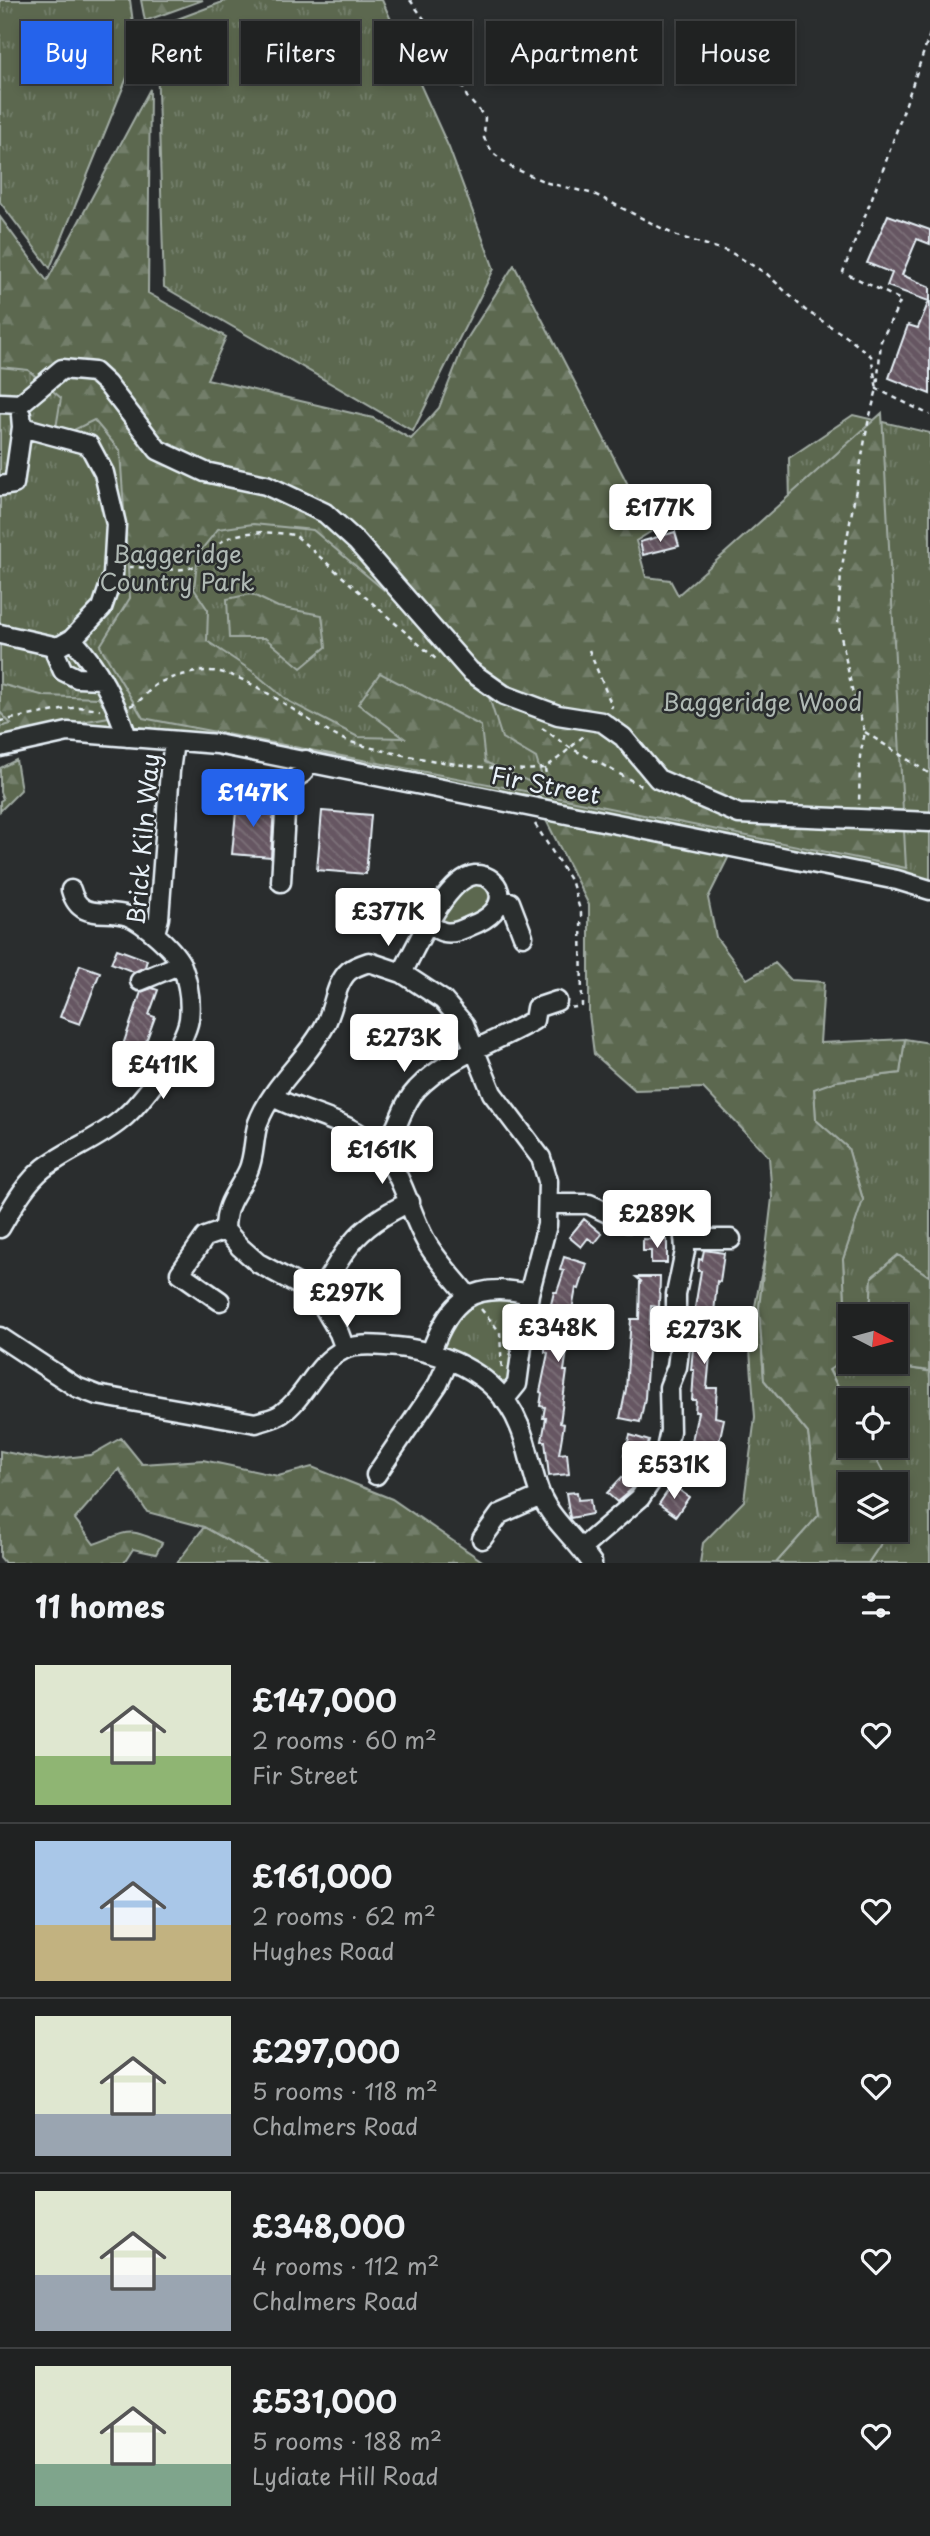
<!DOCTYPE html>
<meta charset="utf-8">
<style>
:root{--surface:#202222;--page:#2d2f2f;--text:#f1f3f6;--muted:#a2a4a5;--line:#3d3f40;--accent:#2563eb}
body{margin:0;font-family:"Playpen Sans",sans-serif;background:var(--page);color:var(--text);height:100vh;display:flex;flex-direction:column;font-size:26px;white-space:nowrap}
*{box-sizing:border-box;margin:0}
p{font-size:23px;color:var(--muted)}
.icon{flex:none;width:38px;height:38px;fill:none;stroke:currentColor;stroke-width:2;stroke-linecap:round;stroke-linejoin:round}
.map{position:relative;height:1563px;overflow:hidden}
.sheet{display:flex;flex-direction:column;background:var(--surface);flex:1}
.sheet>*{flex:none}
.hud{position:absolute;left:21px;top:21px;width:889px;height:63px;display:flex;gap:14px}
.needle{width:46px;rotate:96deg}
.controls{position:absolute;left:838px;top:1304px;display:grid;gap:14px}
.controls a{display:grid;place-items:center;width:70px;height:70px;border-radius:0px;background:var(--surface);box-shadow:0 4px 10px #0003,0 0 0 2px var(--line);font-size:35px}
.price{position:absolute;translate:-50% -60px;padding:0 16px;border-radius:7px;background:#fff;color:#222;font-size:23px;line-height:46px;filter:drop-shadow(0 2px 4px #0008)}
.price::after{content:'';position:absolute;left:50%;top:42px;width:21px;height:16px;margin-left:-10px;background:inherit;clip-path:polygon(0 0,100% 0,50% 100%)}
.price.active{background:var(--accent);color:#fff}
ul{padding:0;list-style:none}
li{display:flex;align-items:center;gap:21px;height:175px;padding:0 35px}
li+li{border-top:2px solid var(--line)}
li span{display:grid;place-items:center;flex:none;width:196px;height:140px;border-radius:0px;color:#555}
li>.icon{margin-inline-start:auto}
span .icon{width:84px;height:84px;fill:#fffc;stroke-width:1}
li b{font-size:30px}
h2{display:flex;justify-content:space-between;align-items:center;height:84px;padding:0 35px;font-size:30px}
.pill{padding:0 24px;border-radius:0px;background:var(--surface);box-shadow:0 4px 10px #0003,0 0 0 2px var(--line);font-size:24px;line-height:63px}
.pill.active{background:var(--accent);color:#fff}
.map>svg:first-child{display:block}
.grass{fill:url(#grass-tufts);stroke:#a2aca4;stroke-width:2}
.forest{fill:url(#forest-firs);stroke:#a2aca4;stroke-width:2;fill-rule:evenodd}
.building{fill:url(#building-back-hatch);stroke:#e8f1f8;stroke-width:2}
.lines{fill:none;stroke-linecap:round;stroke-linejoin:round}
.minor-casing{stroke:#e8f1f8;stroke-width:23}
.path{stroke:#e8f1f8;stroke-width:2.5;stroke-dasharray:5 5;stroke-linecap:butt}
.minor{stroke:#2a2d2e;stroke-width:18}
.labels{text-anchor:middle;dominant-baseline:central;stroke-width:5;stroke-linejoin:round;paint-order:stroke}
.park-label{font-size:24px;fill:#b0bab5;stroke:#2a2d2e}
.street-label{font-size:24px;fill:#e8f1f8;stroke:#2a2d2e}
</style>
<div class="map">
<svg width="930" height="1563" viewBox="0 0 930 1563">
<defs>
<pattern id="grass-tufts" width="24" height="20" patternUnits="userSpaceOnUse" patternTransform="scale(1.75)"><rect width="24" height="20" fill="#5b6850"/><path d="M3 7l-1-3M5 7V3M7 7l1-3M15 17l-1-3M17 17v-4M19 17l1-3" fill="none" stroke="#737e6a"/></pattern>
<pattern id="forest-firs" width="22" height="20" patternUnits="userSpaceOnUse" patternTransform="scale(1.75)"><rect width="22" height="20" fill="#5b6850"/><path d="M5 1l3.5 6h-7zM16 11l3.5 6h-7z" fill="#737e6a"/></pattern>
<pattern id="building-back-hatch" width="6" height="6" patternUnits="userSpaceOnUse" patternTransform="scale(1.75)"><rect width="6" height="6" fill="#665762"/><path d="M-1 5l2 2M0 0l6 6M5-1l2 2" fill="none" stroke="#7c7079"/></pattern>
</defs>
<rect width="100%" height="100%" fill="#2a2d2e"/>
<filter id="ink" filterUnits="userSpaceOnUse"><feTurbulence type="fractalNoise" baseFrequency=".0143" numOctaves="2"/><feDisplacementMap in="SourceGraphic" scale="14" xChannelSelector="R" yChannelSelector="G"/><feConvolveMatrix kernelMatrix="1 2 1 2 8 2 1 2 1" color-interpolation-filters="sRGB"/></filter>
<g filter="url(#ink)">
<!-- grass -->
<path class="grass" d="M0,0H130L137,53L50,268L0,202Z
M228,0H382L449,148L494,269L413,431L164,287L156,27Z
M0,334L654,659L790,503L789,458L853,415L930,433V884L95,730L0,755Z
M471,884C487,885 495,894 490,908L454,927L444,925L443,911L453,896Z
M905,1039L930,1043V1277L898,1255L872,1277L870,1316H850V1328H846L843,1259L863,1199L848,1148L816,1120L814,1088L836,1081L900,1073Z
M765,1255L759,1308L764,1380L808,1433L819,1515L776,1563H700L703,1543L744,1501L755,1417L749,1337Z
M494,1297L513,1298L518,1302L521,1312L513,1376L508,1383L500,1384L447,1352L443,1345C447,1317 470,1306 494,1297Z
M847,1358L850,1359V1362H868L928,1371L930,1359V1563H868L890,1530H896V1484H886L884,1474L869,1446H896V1400H850V1411L829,1369Z
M204,1527L268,1563H177Z"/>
<!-- forest -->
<path class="forest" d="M141,0H203L145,21Z
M150,89L148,293L226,337L207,379L373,418L411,439L439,408L465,342L514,265L652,531L636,541L646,577L670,580L678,595L882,413L906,868L540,794L143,718L100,646L130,598L120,451L94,420L68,433L56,428L61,398L28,370L0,367V217L47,281ZM253,524L313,530L481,672L502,738L536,758L546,789L485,762L481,726L380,673L358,704L404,738L358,737L288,701L252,671L207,641L208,610L194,589L198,554L218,529Z
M251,594L278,607L322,615L326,647L301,668L265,638H229L227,599Z
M0,684L45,696L98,698L114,716L0,737V727L11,724L0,712Z
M16,760L21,790L0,811V801L3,799L0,792V768Z
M545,818L730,854L708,898L716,937L747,979L775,963L791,980L824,982L820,1043L905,1039L900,1073L836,1081L814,1089L816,1120L848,1148L863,1200L843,1259L846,1327L850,1328V1359L847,1358L829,1370L850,1411V1446H869L884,1474L886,1484H850V1530H890L868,1563H776L819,1515L808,1433L764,1380L759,1308L772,1198L769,1157L703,1088L635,1090L594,1054L589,1014V905Z
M898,1255L930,1277L929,1371L868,1362H896V1316H870L872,1277Z
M121,1438L142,1464L203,1460L278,1476L312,1467L392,1499L485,1563H268L204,1527L147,1512L119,1469L75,1519L94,1544C128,1532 127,1526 162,1543L156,1554L133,1549L124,1563H5L0,1557V1451L46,1460L91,1455Z"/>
<!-- building -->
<path class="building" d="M888,215L930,230V244L917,239L902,275L930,287V394L889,378L908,325L918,328L929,301L887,286L892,273L867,263Z
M675,532L679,546L643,555L640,542Z
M237,801L274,805L271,857L232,854Z
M322,811L371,815L366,874L317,870Z
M117,949L147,960L145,967L134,972L111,963Z
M80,965L100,972L80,1024L60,1017Z
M152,988L158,990L149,1015L155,1017L141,1055L122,1048L141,992Z
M584,1219L602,1234L595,1243L588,1238L581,1247L569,1237Z
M643,1239L667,1240V1263H651V1251H643Z
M704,1250L724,1253L720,1282L717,1281L707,1388H717L715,1417L724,1419L718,1447L708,1445L698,1479L679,1472L683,1453L685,1454L687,1445L691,1446L698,1412H695L696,1400H692L694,1370H691L695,1327H689L688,1322L689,1313L694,1314L701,1271H698L699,1259L702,1260Z
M564,1257L587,1264L579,1289L576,1288L566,1343H568L564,1371H567L560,1423L564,1424L559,1454L567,1453L569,1474L549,1476L545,1441H542L546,1418H543L545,1407L540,1406L542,1393L540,1392L548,1353L545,1352L546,1325L554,1292H557L564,1271L560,1270Z
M636,1277H660L659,1307L651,1306L645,1398L640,1422L620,1418L626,1389L631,1319H639L640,1281L642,1282Z
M630,1435L649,1441L643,1461L624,1455Z
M622,1477L633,1488L617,1502L607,1493Z
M672,1485L689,1497L676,1516L659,1504Z
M577,1492L578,1500L590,1499L592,1514L570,1518L566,1493Z"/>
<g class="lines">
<defs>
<path id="minor" d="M0,403L20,404L62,369L94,372L107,384L158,450L205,472L266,485L325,513L357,542L470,671L504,695L558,715L602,722L623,737L658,779L739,814L930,822
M0,486L14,484L22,427L21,415
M0,634L58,647L72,639L102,608L113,575L116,524L104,473L89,445L22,427
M72,639C100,670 114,698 127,737
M56,655L63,671L77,678L102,679
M0,747L68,732L217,744L897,880L930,890
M281,882L286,796L289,782L303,773L306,760
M500,899L510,902L523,936
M155,933L159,918L170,771L174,742
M402,973C415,949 446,878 475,875C496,874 508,897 493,912C487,919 478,923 470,926C462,930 453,934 444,932C439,931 434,927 429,925
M140,981L181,964
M273,1097C307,1115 350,1120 379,1149C405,1176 409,1214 428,1245C439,1263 455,1279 468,1296
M379,1148C384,1142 392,1135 396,1127C402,1114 406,1100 417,1089C447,1057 497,1042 534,1020L536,1008L557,1001
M549,1204H589L627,1222H666L677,1225L684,1234L685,1251L676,1294V1315L680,1343L677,1367L669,1387L670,1431L666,1449L654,1477L640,1498L582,1548
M0,1228C12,1208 25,1183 44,1168C68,1150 98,1139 121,1120C142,1103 185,1045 189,1019C191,1002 188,982 182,966C176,951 144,922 128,916C104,908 80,922 71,890
M684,1239H731
M316,1294C332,1277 337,1260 351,1244C366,1225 388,1212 410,1202
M220,1301L180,1273L205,1237L225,1230
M0,1337L76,1387L97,1395L256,1423C263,1420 274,1419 281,1414C306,1397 315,1364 343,1350C354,1344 372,1345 385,1346C438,1349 497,1371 519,1425C529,1447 531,1473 541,1496C553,1522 576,1539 592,1563
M345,1349L339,1333L316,1294L258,1263L240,1247L225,1230C225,1202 237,1194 248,1171C255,1155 253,1139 258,1123C272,1085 307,1060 325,1025C334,1009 335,983 349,971C354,967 363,964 369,962L402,973L443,1000L464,1024L492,1093L541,1158L548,1181L547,1225L529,1294L517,1384L504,1400
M431,1352C450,1299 473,1281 529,1294
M376,1475L438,1384L449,1360
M482,1539L500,1514L541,1496"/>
</defs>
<!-- minor casing -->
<use href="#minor" class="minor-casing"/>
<!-- path -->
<path class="path" d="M410,0L447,50L467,97L485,117L484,138L493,153L511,167L548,183L594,194L677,236L730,252L767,274L805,310L847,337L871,356L877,389L868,423L841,572L838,622L853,694L865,732L860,756L859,805
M930,34L884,167L843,272L901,300L881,341L877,389L930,415
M129,567C147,567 173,572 189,568C204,565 206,553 217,545C237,528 271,532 295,535L437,660
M589,650L612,706L611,708
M130,706C142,701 145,694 154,686C164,678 193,672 205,671C245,668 302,720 338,737C372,753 507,776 543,768C553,765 575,743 585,735
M0,721L78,707L100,710
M542,728L569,747L642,786
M865,732L930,774
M545,768L549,796
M535,824L572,883L581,913L582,1006L570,1008
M481,1309L500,1332L502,1372"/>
<!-- minor -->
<use href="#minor" class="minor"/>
</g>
</g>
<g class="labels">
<!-- park labels -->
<g class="park-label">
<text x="177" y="553">Baggeridge<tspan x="177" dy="28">Country Park</tspan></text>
<text x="762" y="701">Baggeridge Wood</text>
</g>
<!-- street labels -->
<g class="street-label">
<text transform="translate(546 784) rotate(11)">Fir Street</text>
<text transform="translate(142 839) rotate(-85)">Brick Kiln Way</text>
</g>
</g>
</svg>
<div class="controls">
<a><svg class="needle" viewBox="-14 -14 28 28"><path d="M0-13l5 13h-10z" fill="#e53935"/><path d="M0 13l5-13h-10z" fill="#a2a4a5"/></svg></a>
<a><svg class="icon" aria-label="locate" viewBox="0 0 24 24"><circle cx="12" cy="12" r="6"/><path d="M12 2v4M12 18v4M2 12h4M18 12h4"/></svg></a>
<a><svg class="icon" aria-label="layers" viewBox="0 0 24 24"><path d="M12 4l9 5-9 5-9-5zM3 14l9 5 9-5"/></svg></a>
</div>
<b class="price" style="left:660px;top:544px">£177K</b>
<b class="price active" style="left:253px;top:829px">£147K</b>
<b class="price" style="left:388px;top:948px">£377K</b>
<b class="price" style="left:404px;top:1074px">£273K</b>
<b class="price" style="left:163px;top:1101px">£411K</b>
<b class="price" style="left:382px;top:1186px">£161K</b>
<b class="price" style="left:657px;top:1250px">£289K</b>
<b class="price" style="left:347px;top:1329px">£297K</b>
<b class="price" style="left:558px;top:1364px">£348K</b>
<b class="price" style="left:704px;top:1366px">£273K</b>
<b class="price" style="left:674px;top:1501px">£531K</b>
<div class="hud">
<a class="pill active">Buy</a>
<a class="pill">Rent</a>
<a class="pill">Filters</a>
<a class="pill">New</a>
<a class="pill">Apartment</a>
<a class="pill">House</a>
</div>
</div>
<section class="sheet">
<h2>11 homes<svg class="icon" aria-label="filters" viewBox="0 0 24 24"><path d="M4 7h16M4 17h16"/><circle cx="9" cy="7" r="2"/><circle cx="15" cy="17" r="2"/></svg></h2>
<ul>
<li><span style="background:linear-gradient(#dfe7d0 65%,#8fb573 0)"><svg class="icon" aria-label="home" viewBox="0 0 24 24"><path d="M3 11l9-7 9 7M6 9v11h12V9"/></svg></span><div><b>£147,000</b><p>2 rooms · 60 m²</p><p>Fir Street</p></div><svg class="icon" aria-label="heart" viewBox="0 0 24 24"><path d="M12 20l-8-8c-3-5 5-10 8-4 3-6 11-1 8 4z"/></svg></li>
<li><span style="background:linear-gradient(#a9c7e8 60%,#c2b280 0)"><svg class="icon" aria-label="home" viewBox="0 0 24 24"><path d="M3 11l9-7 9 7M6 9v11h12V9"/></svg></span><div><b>£161,000</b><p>2 rooms · 62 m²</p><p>Hughes Road</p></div><svg class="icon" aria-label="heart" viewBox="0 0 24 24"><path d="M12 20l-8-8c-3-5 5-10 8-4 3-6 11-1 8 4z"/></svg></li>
<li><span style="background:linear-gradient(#dfe7d0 70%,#9aa5b1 0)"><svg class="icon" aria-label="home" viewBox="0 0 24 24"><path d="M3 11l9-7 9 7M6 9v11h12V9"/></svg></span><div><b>£297,000</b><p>5 rooms · 118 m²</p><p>Chalmers Road</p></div><svg class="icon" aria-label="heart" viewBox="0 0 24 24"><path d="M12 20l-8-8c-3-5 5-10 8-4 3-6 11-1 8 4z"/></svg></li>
<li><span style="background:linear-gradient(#dfe7d0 60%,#9aa5b1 0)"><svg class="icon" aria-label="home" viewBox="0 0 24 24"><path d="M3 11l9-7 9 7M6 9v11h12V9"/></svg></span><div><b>£348,000</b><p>4 rooms · 112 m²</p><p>Chalmers Road</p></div><svg class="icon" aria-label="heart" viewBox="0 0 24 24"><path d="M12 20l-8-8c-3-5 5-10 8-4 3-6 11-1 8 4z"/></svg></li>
<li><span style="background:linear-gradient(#dfe7d0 70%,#7fa58c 0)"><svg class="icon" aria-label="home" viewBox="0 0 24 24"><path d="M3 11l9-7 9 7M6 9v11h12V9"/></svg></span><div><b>£531,000</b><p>5 rooms · 188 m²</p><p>Lydiate Hill Road</p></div><svg class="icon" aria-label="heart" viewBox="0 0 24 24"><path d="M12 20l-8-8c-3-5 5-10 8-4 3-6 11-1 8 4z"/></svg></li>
</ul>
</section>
